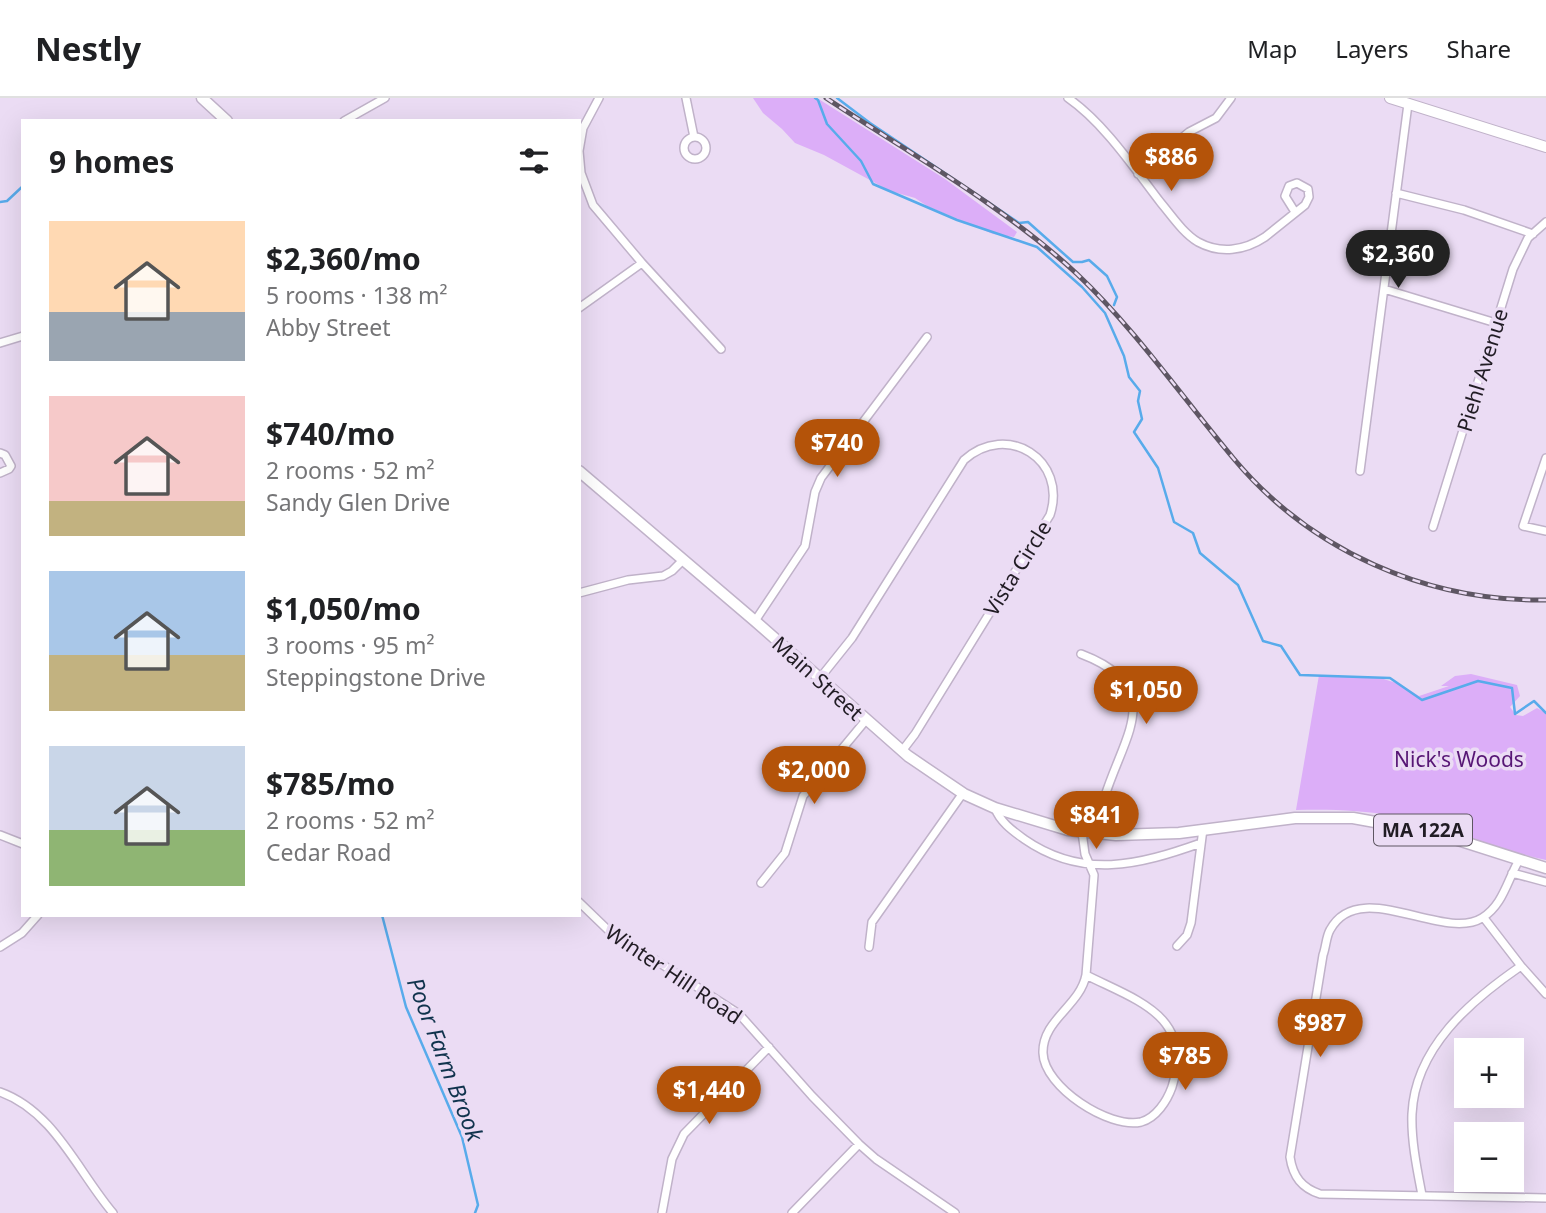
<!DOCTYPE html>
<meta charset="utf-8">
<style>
:root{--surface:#fff;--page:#f2f2f2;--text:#202124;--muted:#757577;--line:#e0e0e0;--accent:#b45309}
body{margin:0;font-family:"Noto Sans",sans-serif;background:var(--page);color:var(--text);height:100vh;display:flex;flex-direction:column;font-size:26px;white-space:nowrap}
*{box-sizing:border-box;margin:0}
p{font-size:23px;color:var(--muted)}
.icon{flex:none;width:38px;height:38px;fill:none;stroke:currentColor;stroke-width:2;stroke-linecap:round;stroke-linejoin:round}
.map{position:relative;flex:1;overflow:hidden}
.side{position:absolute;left:21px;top:21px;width:560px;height:798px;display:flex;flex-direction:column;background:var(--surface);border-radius:0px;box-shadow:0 7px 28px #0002}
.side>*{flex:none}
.controls{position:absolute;left:1454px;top:940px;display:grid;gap:14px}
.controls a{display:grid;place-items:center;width:70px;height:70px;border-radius:0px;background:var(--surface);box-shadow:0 7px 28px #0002;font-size:35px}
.price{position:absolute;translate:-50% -60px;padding:0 16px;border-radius:24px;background:var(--accent);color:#fff;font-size:23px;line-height:46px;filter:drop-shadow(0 2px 4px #0008)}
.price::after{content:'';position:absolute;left:50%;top:42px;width:21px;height:16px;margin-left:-10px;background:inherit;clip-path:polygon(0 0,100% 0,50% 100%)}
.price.selected{background:#222;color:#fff}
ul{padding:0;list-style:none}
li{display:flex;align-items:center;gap:21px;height:175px;padding:0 28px}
li span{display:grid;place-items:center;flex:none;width:196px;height:140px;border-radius:0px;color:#555}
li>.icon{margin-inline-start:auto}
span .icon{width:84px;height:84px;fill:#fffc;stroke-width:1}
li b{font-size:30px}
h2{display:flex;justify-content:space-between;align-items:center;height:84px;padding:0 28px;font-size:30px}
header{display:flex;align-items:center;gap:42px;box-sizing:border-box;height:98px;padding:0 35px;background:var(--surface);border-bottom:2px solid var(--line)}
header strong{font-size:33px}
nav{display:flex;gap:38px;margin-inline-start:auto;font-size:24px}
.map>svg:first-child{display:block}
.green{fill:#dcaef8}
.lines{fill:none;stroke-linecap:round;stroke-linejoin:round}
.stream{stroke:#58abeb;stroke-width:2.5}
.minor-casing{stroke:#c0b2c9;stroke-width:10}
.secondary-casing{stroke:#c0b2c9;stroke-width:12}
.primary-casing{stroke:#c0b2c9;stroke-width:13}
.minor{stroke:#fff;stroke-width:7}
.secondary{stroke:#fff;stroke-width:10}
.primary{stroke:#fff;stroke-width:10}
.rail-casing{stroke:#5e5663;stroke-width:5}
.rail{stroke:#ebdcf4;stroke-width:2.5;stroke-dasharray:8;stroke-linecap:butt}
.labels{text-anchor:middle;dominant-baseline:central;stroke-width:7;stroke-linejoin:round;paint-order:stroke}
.shield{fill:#ebdcf4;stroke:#5e5662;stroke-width:2}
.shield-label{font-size:19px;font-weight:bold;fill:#211c24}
.street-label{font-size:21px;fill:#211c24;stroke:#ebdcf4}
.park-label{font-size:21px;fill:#571675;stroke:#ebdcf4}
.water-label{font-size:23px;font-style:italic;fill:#10334d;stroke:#ebdcf4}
</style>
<header>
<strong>Nestly</strong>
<nav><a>Map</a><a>Layers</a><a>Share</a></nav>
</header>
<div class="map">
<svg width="1546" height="1115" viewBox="0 0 1546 1115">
<rect width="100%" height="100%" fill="#ebdcf4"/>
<!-- green -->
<path class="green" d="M753,0H817L945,81L1017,134L1014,139L993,136L927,108L915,100L890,93L824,57L795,45L782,31L763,15Z
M1471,576L1517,587L1520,598L1510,609L1516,617L1523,618L1537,610L1546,615V762C1494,751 1446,729 1394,718C1362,712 1329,711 1296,712L1319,577L1380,580L1400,586L1419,598L1449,588H1441L1455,578Z"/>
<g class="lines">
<!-- stream -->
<path class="stream" d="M815,0L818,2L827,26L861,63L873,86L957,122L1037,149L1082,189L1105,215L1124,258L1129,279L1140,293L1138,303L1142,321L1134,334L1158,370L1174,424L1193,435L1200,455L1238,487L1263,543L1281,548L1300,577L1390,580L1422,602L1478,583L1512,590L1515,616L1534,603L1546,615
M837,0L870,25L1019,125L1028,124L1073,164H1082L1089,162L1107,178L1117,199L1114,207
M0,104L7,103L23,88
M382,817L406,909L462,1039L478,1107L475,1115"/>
<defs>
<path id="minor" d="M599,0L583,30L579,53L581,75L593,107L642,165L721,251
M686,0L694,39
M1068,0C1104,25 1134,70 1161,105C1172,118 1183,135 1198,144C1220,156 1244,153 1265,139L1305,107L1309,99L1308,91L1297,85L1289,88L1285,98L1295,114
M344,23L385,0
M684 50a11 11 0 1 1 22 0a11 11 0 1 1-22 0Z
M1138,76L1189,34L1216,20L1231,0
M1396,95L1464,112L1533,136
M1384,191L1496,225
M579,210L642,165
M0,245L23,238
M0,355L5,357L11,368L9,371L0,375
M1546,360L1523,428L1546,433
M1360,373L1408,6
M1433,429L1513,171L1528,140L1546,124
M579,495L628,482L663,478L672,473L682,463
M755,523L805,448L815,394L821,380L927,239
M1081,556C1168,589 1124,637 1105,698C1101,710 1100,723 1099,735
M820,580L852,540L964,362C1007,323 1068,362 1050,417L915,636L902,653
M995,710C1000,724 1013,733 1024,741C1083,782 1139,767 1201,745
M1082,734L1085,756L1094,777L1086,877C1138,903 1194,918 1172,989C1167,1003 1156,1020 1141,1024C1109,1031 1044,989 1043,955C1042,922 1080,908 1086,877
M0,737L23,746
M1519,762C1507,783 1503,807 1482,820C1443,844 1359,778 1330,832C1326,839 1326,849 1323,857L1290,1059C1293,1079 1302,1090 1320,1096L1546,1100
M1512,775L1546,784
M761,785L785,755L803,698L866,622
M579,804L607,831L739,916L812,998L859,1046L876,1061L955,1115
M1484,820L1521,868L1546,896
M1177,848L1187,837L1191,825L1203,731
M0,849L22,835L38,817
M869,849L872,824L963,695
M0,994C54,1013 78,1074 113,1115
M1422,1097C1417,1071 1411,1042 1412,1016C1415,950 1470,903 1521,868
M662,1115L672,1061L684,1036L769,949
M792,1115L859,1046"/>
<path id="secondary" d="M1390,0L1546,49"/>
<path id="primary" d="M202,0L227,23
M579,373L755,523L908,658L964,696L995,710L1068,732L1116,737L1179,735L1295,720H1353L1436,735L1546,770"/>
</defs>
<!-- minor casing -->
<use href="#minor" class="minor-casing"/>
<!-- secondary casing -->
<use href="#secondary" class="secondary-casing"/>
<!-- primary casing -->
<use href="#primary" class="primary-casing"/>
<!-- minor -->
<use href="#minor" class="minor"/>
<!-- secondary -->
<use href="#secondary" class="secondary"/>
<!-- primary -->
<use href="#primary" class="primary"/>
<defs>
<path id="rail" d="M826,0C909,55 1004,108 1077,176C1136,232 1182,299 1234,361C1311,453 1427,504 1546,502"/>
</defs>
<!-- rail casing -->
<use href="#rail" class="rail-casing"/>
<!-- rail -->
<use href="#rail" class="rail"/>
</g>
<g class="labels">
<!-- shield labels -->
<rect class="shield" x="1374" y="716.5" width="98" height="31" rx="5"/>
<g class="shield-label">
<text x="1423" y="732">MA 122A</text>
</g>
<!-- street labels -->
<g class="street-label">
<text transform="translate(1482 272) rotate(-73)">Piehl Avenue</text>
<text transform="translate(1017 470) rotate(-58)">Vista Circle</text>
<text transform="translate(818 580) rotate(42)">Main Street</text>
<text transform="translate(674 876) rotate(34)">Winter Hill Road</text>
</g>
<!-- park labels -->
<g class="park-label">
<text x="1459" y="661">Nick's Woods</text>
</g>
<!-- water labels -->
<g class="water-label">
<text transform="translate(446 961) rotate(69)">Poor Farm Brook</text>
</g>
</g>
</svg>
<div class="controls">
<a>+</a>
<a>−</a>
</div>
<b class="price" style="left:1171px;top:95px">$886</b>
<b class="price selected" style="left:1398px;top:192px">$2,360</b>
<b class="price" style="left:837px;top:381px">$740</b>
<b class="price" style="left:1146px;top:628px">$1,050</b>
<b class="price" style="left:814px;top:708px">$2,000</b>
<b class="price" style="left:1096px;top:753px">$841</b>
<b class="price" style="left:1320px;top:961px">$987</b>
<b class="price" style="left:1185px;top:994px">$785</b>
<b class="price" style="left:709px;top:1028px">$1,440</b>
<section class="side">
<h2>9 homes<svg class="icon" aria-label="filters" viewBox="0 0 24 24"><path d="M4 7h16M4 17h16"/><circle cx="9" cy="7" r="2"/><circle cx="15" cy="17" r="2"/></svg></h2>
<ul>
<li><span style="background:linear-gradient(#ffd9b3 65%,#9aa5b1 0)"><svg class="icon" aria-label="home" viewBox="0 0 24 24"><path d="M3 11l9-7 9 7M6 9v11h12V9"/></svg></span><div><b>$2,360/mo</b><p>5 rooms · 138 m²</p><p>Abby Street</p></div></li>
<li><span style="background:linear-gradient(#f6c9c9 75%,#c2b280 0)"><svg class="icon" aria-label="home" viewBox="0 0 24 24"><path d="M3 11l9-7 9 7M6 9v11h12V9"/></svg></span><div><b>$740/mo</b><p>2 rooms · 52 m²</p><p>Sandy Glen Drive</p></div></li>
<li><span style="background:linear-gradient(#a9c7e8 60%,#c2b280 0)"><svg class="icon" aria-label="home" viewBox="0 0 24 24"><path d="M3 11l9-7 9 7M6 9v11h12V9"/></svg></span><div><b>$1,050/mo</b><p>3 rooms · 95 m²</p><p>Steppingstone Drive</p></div></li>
<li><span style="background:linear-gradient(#c9d6e8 60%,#8fb573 0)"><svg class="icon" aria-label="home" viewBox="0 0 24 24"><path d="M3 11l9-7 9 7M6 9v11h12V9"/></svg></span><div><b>$785/mo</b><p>2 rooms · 52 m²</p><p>Cedar Road</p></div></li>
</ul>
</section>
</div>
